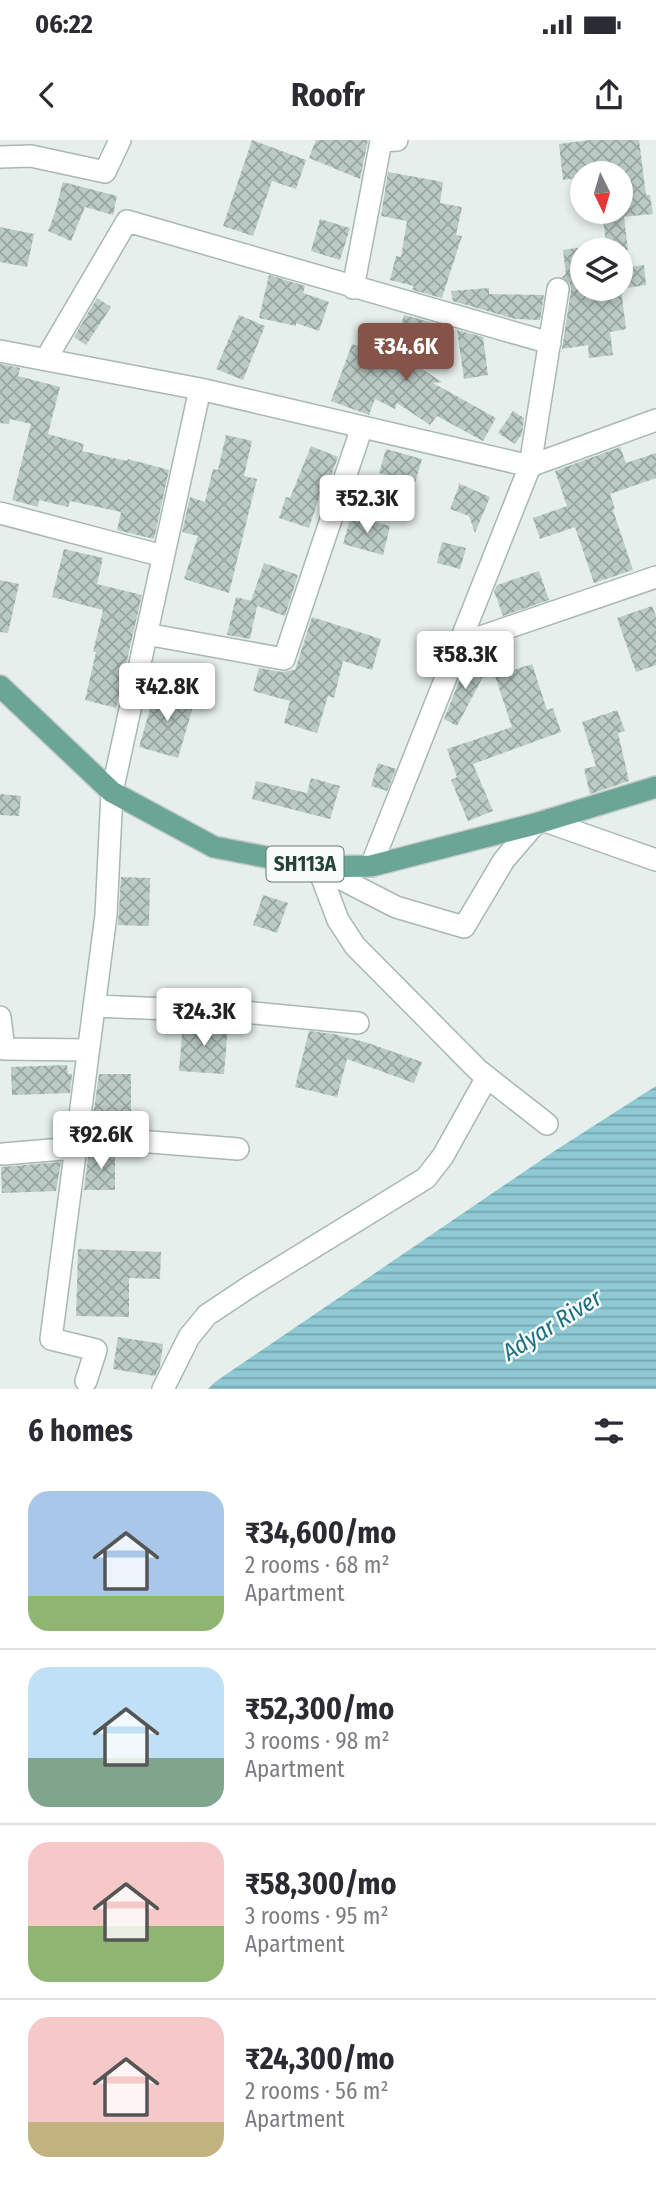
<!DOCTYPE html>
<meta charset="utf-8">
<style>
:root{--surface:#fff;--page:#f2f2f3;--text:#2b2b33;--muted:#7c7c81;--line:#e1e1e2;--accent:#855347}
body{margin:0;font-family:"Fira Sans Condensed",sans-serif;background:var(--page);color:var(--text);height:100vh;display:flex;flex-direction:column;font-size:26px;white-space:nowrap}
*{box-sizing:border-box;margin:0}
p{font-size:23px;color:var(--muted)}
.icon{flex:none;width:38px;height:38px;fill:none;stroke:currentColor;stroke-width:2;stroke-linecap:round;stroke-linejoin:round}
.map{position:relative;height:1249px;overflow:hidden}
.details{display:flex;flex-direction:column;background:var(--surface);flex:1}
.details>*{flex:none}
.needle{width:46px;rotate:175deg}
.tools{position:absolute;left:570px;top:21px;display:grid;gap:14px}
.tools a{display:grid;place-items:center;width:63px;height:63px;border-radius:50%;background:var(--surface);box-shadow:0 4px 10px #0003;font-size:35px}
.price{position:absolute;translate:-50% -60px;padding:0 16px;border-radius:7px;background:#fff;color:#222;font-size:23px;line-height:46px;filter:drop-shadow(0 2px 4px #0008)}
.price::after{content:'';position:absolute;left:50%;top:42px;width:21px;height:16px;margin-left:-10px;background:inherit;clip-path:polygon(0 0,100% 0,50% 100%)}
.price.on{background:var(--accent);color:#fff}
ul{padding:0;list-style:none}
li{display:flex;align-items:center;gap:21px;height:175px;padding:0 28px}
li+li{border-top:2px solid var(--line)}
li span{display:grid;place-items:center;flex:none;width:196px;height:140px;border-radius:21px;color:#555}
li>.icon{margin-inline-start:auto}
span .icon{width:84px;height:84px;fill:#fffc;stroke-width:1}
li b{font-size:30px}
h2{display:flex;justify-content:space-between;align-items:center;height:84px;padding:0 28px;font-size:30px}
.status{display:flex;justify-content:space-between;align-items:center;height:49px;padding:0 35px;background:var(--surface);direction:ltr}
.status svg{height:19px;fill:currentColor}
header{display:flex;justify-content:space-between;align-items:center;height:91px;padding:0 28px;background:var(--surface);font-size:32px;font-weight:700}
.map>svg:first-child{display:block}
.water{fill:url(#water-rules)}
.building{fill:url(#building-cross-hatch)}
.lines{fill:none;stroke-linecap:round;stroke-linejoin:round}
.minor-casing{stroke:#a8b8b2;stroke-width:24}
.major-casing{stroke:#c2cac8;stroke-width:24}
.minor{stroke:#fff;stroke-width:21}
.major{stroke:#6aa596;stroke-width:21}
.labels{text-anchor:middle;dominant-baseline:central;stroke-width:5;stroke-linejoin:round;paint-order:stroke}
.shield{fill:#f7fbf9;stroke:#637a73;stroke-width:2}
.shield-label{font-size:21px;font-weight:bold;fill:#24423a}
.water-label{font-size:24px;font-style:italic;fill:#1c6f80;stroke:#f7fbf9}
</style>
<div class="status"><b>06:22</b><svg viewBox="0 0 49 12"><path d="M0 12V9h3v3zM5 12V6h3v6zM10 12V3h3v9zM15 12V0h3v12zM26 1h20v11H26zM47 4h2v5h-2z"/></svg></div>
<header><svg class="icon" aria-label="back" viewBox="0 0 24 24"><path d="M15 5l-7 7 7 7"/></svg>Roofr<svg class="icon" aria-label="share" viewBox="0 0 24 24"><path d="M12 15V3M7 8l5-5 5 5M5 13v7h14v-7"/></svg></header>
<div class="map">
<svg width="656" height="1249" viewBox="0 0 656 1249">
<defs>
<pattern id="water-rules" width="6" height="5" patternUnits="userSpaceOnUse" patternTransform="scale(1.75)"><rect width="6" height="5" fill="#8ec9d4"/><path d="M0 2.5h6" fill="none" stroke="#74a5ad"/></pattern>
<pattern id="building-cross-hatch" width="8" height="8" patternUnits="userSpaceOnUse" patternTransform="scale(1.75)"><rect width="8" height="8" fill="#bbcac4"/><path d="M0 0l8 8M0 8l8-8" fill="none" stroke="#98a6a0"/></pattern>
</defs>
<rect width="100%" height="100%" fill="#e6efeb"/>
<!-- water -->
<path class="water" d="M656,946V1249H208L215,1242L556,1010Z"/>
<!-- building -->
<path class="building" d="M252,0L306,20L296,49L272,41L253,96L223,86Z
M316,0H368L360,39L309,18Z
M590,0H639L646,55H650L653,74L621,77V33H583V37L563,40L559,4Z
M388,32L443,42L440,63L462,67L456,95L462,96L442,158L412,150L414,146L390,140L396,116L401,117L407,81L381,76Z
M63,42L117,56L113,75L85,67L71,101L48,91L55,72Z
M624,77L628,110H607L603,80Z
M320,79L350,88L340,120L311,111Z
M0,87L34,94L27,127L0,122Z
M583,107V149H621L626,189L610,192L613,215L589,218L588,205L562,209L571,150L570,144L562,137L566,134L563,110Z
M644,125L646,145L621,149V128Z
M269,135L305,146L303,153L329,162L319,191L296,183V186L259,178Z
M489,148V154L544,155L540,180L515,179L453,161L451,151Z
M97,158L111,167L86,205L74,197Z
M239,175L265,186L243,240L216,229Z
M404,175L434,183L419,227L442,242L433,243L496,278L483,301L437,276L430,285L397,263L395,269L375,259L369,275L331,261L352,204L391,218Z
M457,190L483,197L488,235L464,239Z
M0,224L20,228L18,236L60,247L48,294L84,304L82,311L127,321L128,319L169,330L154,399L117,390L121,372L70,361L68,367L39,360L38,367L12,360L31,284L10,279L9,284L0,283Z
M513,271L524,278L522,294L515,304L498,293Z
M226,295L252,301L244,336L257,339L229,453L184,439L198,396L182,392L190,357L205,362L213,329L218,330Z
M311,306L338,317L325,353L321,351L309,388L279,378L286,357L290,358Z
M620,307L626,323L656,313V338L610,354L615,369L613,370L633,430L594,443L575,387L540,399L533,378L567,366L555,331Z
M386,309L422,319L415,343L379,333Z
M458,343L490,357L475,393L469,376L450,369L459,346Z
M351,376L390,386L383,415L343,404Z
M442,402L466,408L460,429L437,423Z
M64,409L103,418L97,444L142,455L116,568L85,560L96,512H93L103,470L52,457Z
M264,423L298,435L285,476L257,466L250,499L227,495L236,457L251,461Z
M539,431L549,460L503,476L494,451L497,445Z
M0,440L19,444L8,493L0,492Z
M652,466L656,476V525L636,532L617,478Z
M312,477L381,499L372,530L343,521L334,558L328,556L317,593L284,583L290,561L253,551L259,528L282,532L295,530Z
M468,519L487,529L457,586L444,579Z
M532,524L547,570L553,568L561,592L473,624L493,671L468,681L451,640L457,637L447,609L512,587L495,536Z
M156,548L195,560L178,618L139,607Z
M617,570L625,591L618,593L629,641L590,654L584,629L596,626L582,582Z
M378,623L396,629L387,651L371,646Z
M311,638L340,646L330,679L252,659L256,641L307,653Z
M0,654L21,656L19,676L0,675Z
M121,737L150,738L149,786L118,785Z
M263,755L288,763L277,793L253,785Z
M183,883L228,885L224,934L179,931Z
M309,891L334,894L368,903L422,922L414,943L347,919L337,957L295,947Z
M67,925L68,934H72L70,953L12,955L11,927Z
M99,934H131V987L92,984Z
M89,1010L115,1012V1050H84Z
M61,1022L56,1051L2,1053L1,1027Z
M78,1109L161,1112L160,1139L129,1138V1177L76,1176Z
M118,1197L163,1204L160,1226L155,1236L113,1229Z"/>
<g class="lines">
<defs>
<path id="minor" d="M0,17L31,16L105,32L120,0
M353,148L381,1L397,0
M0,211L200,249L530,326L656,280
M46,219L127,81L550,203
M0,373L163,416
M146,494L284,519L362,287
M460,504L656,437
M545,681L656,720
M371,726L530,326L558,149
M318,727L338,780L355,806L478,930L547,984
M318,727L396,767L464,787L504,720L535,684
M94,866L244,872L358,883
M0,877L4,909L88,910
M76,996L238,1009
M3,1014L75,1008
M86,1241L96,1210L51,1199L106,775L112,652L200,249
M163,1249L189,1197L207,1175L249,1147L426,1038L443,1016L487,937"/>
<path id="major" d="M0,546L112,652L214,707L318,727L371,726L535,684L656,647"/>
</defs>
<!-- minor casing -->
<use href="#minor" class="minor-casing"/>
<!-- major casing -->
<use href="#major" class="major-casing"/>
<!-- minor -->
<use href="#minor" class="minor"/>
<!-- major -->
<use href="#major" class="major"/>
</g>
<g class="labels">
<!-- shield labels -->
<rect class="shield" x="266.5" y="706.5" width="77" height="35" rx="5"/>
<g class="shield-label">
<text x="305" y="724">SH113A</text>
</g>
<!-- water labels -->
<g class="water-label">
<text transform="translate(552 1185) rotate(-32)">Adyar River</text>
</g>
</g>
</svg>
<div class="tools">
<a><svg class="needle" viewBox="-14 -14 28 28"><path d="M0-13l5 13h-10z" fill="#e53935"/><path d="M0 13l5-13h-10z" fill="#7c7c81"/></svg></a>
<a><svg class="icon" aria-label="layers" viewBox="0 0 24 24"><path d="M12 4l9 5-9 5-9-5zM3 14l9 5 9-5"/></svg></a>
</div>
<b class="price on" style="left:406px;top:243px">₹34.6K</b>
<b class="price" style="left:367px;top:395px">₹52.3K</b>
<b class="price" style="left:465px;top:551px">₹58.3K</b>
<b class="price" style="left:167px;top:583px">₹42.8K</b>
<b class="price" style="left:204px;top:908px">₹24.3K</b>
<b class="price" style="left:101px;top:1031px">₹92.6K</b>
</div>
<section class="details">
<h2>6 homes<svg class="icon" aria-label="filters" viewBox="0 0 24 24"><path d="M4 7h16M4 17h16"/><circle cx="9" cy="7" r="2"/><circle cx="15" cy="17" r="2"/></svg></h2>
<ul>
<li><span style="background:linear-gradient(#a9c7e8 75%,#8fb573 0)"><svg class="icon" aria-label="home" viewBox="0 0 24 24"><path d="M3 11l9-7 9 7M6 9v11h12V9"/></svg></span><div><b>₹34,600/mo</b><p>2 rooms · 68 m²</p><p>Apartment</p></div></li>
<li><span style="background:linear-gradient(#bfe0f5 65%,#7fa58c 0)"><svg class="icon" aria-label="home" viewBox="0 0 24 24"><path d="M3 11l9-7 9 7M6 9v11h12V9"/></svg></span><div><b>₹52,300/mo</b><p>3 rooms · 98 m²</p><p>Apartment</p></div></li>
<li><span style="background:linear-gradient(#f6c9c9 60%,#8fb573 0)"><svg class="icon" aria-label="home" viewBox="0 0 24 24"><path d="M3 11l9-7 9 7M6 9v11h12V9"/></svg></span><div><b>₹58,300/mo</b><p>3 rooms · 95 m²</p><p>Apartment</p></div></li>
<li><span style="background:linear-gradient(#f6c9c9 75%,#c2b280 0)"><svg class="icon" aria-label="home" viewBox="0 0 24 24"><path d="M3 11l9-7 9 7M6 9v11h12V9"/></svg></span><div><b>₹24,300/mo</b><p>2 rooms · 56 m²</p><p>Apartment</p></div></li>
</ul>
</section>
